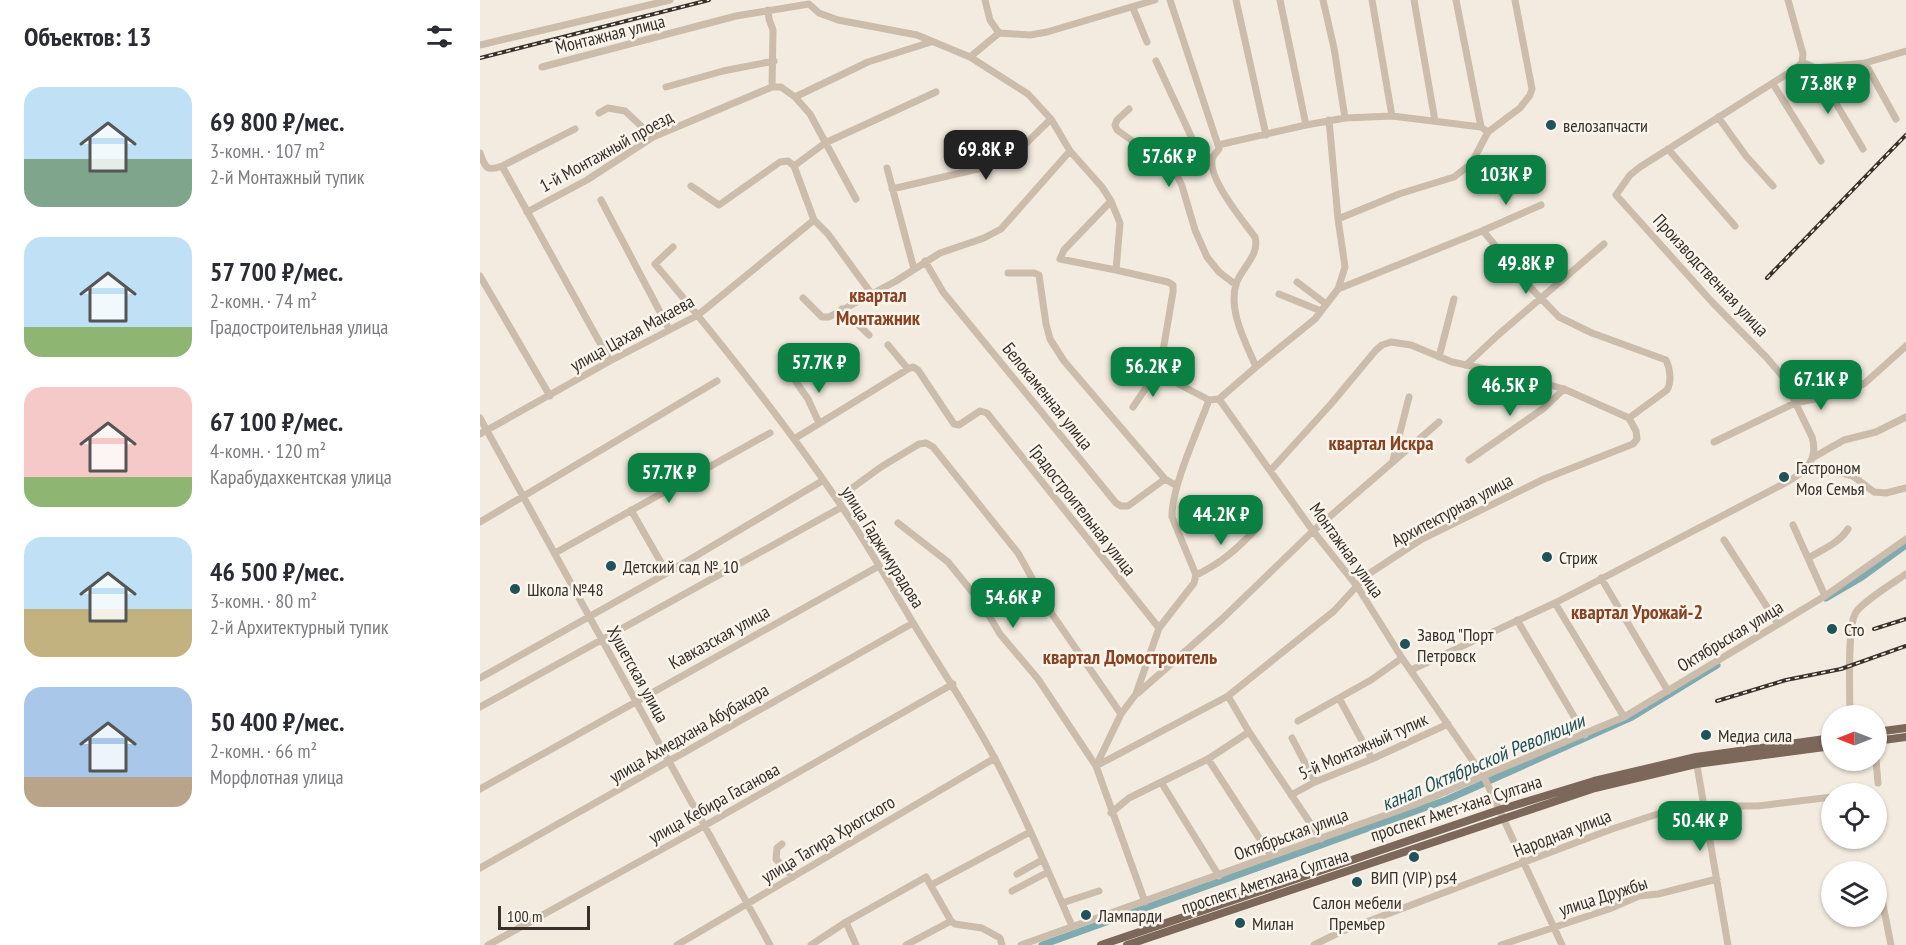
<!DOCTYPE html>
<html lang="ru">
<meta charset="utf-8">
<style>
:root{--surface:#fff;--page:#f7f7f7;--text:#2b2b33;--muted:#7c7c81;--accent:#0b8043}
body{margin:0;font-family:"PT Sans Narrow",sans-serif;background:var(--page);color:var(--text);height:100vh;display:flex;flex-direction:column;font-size:22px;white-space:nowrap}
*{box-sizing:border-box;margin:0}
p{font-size:20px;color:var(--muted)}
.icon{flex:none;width:33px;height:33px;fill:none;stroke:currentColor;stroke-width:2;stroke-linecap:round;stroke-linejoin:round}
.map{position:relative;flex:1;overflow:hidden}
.details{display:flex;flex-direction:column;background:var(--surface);width:480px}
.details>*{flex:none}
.needle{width:39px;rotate:270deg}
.tools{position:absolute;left:1341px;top:705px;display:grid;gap:12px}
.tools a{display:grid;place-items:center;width:66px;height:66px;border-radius:50%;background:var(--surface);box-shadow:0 2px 4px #0004;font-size:30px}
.scale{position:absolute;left:18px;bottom:15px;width:92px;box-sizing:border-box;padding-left:6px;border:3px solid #39302a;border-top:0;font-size:16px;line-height:21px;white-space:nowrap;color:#39302a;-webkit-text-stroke:4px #faf5ec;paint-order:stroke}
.price{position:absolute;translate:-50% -51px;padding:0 14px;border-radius:12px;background:var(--accent);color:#fff;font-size:20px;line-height:39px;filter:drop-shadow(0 2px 3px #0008)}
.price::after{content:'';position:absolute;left:50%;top:36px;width:18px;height:14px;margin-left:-9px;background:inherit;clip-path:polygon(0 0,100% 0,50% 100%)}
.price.selected{background:#222;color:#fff}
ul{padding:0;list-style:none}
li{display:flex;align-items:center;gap:18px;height:150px;padding:0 24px}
li span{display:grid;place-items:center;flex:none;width:168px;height:120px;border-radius:18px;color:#555}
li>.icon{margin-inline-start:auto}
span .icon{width:72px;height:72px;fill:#fffc;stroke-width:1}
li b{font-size:26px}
h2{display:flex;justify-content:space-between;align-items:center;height:72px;padding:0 24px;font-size:26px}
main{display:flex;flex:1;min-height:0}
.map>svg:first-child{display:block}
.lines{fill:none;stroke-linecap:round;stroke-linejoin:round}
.canal{stroke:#7eaab0;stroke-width:7}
.minor{stroke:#cbbcab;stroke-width:7}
.major{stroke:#7b685b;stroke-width:8}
.rail-casing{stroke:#39302a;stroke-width:4}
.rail{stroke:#faf5ec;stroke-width:1.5;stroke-dasharray:4.5;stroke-linecap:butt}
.poi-dot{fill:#1f525b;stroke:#faf5ec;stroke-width:2}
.labels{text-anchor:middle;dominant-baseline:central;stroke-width:5;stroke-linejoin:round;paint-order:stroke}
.street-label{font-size:18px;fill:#39302a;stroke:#faf5ec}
.poi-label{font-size:18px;fill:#39302a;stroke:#faf5ec;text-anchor:start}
.neighbourhood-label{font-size:20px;font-weight:bold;fill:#884323;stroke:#faf5ec}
.water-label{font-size:20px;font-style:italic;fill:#1f525b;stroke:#faf5ec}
</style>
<main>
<section class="details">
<h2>Объектов: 13<svg class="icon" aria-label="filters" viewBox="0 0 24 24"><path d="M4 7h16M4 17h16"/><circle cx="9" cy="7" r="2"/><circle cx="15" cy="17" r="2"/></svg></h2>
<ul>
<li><span style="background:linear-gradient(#bfe0f5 60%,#7fa58c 0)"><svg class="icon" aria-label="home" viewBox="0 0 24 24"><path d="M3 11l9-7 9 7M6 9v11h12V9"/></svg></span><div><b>69 800 ₽/мес.</b><p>3-комн. · 107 m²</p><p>2-й Монтажный тупик</p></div></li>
<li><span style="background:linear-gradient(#bfe0f5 75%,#8fb573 0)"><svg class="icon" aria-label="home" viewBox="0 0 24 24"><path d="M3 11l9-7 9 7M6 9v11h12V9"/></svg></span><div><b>57 700 ₽/мес.</b><p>2-комн. · 74 m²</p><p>Градостроительная улица</p></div></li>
<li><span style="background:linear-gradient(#f6c9c9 75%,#8fb573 0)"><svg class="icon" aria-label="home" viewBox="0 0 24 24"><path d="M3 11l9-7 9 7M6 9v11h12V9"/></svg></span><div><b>67 100 ₽/мес.</b><p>4-комн. · 120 m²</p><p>Карабудахкентская улица</p></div></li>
<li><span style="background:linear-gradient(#bfe0f5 60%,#c2b280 0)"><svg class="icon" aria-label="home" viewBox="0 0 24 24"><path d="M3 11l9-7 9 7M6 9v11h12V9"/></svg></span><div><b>46 500 ₽/мес.</b><p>3-комн. · 80 m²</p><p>2-й Архитектурный тупик</p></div></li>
<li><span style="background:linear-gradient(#a9c7e8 75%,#b9a48a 0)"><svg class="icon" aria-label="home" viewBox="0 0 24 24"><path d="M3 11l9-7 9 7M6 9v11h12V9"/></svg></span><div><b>50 400 ₽/мес.</b><p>2-комн. · 66 m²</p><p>Морфлотная улица</p></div></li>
</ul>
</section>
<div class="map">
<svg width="1426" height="945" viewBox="0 0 1426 945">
<rect width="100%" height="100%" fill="#f3ebdf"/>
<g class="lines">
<!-- canal -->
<path class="canal" d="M1346,598L1382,577L1426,545
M562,945L966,800L1152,717L1237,665"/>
<!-- minor -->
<path class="minor" d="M505,0L510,20L519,33
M690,0L738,145
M756,0L786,135
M800,0L826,125
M843,0L854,48L865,118
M892,0L912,116
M934,0L955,121
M976,0L1001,127
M653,8L667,42
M288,10L289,19L293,30L292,87
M519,33L550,35L567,32L675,0
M0,45L190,0
M490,57L519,33
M676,61L717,149L732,160
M1322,62L1335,68L1385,63L1426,51
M1385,63L1416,119
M62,67L256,16L329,4L339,13L358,20L437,35L490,57L548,94L571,119L590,151L622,187L631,201L640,223L636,270L688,282L693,285V292L683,351L684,374L691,380L729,400L739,399L833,531L877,586L922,658L1004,777L1082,945
M1335,68L1383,149
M1293,84L1341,161
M186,87L243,71L294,61
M315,97L330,114L376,199
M649,109L637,120L635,125L637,130L695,171L702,186L715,230L727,257L739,272L756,285
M119,113L128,108L145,111L173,137
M1238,117L1266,156L1293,186
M849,120L858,219
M1188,149L1255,226
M0,153C5,167 6,172 22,166L130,361
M22,166L95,129
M407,168L434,269
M211,186L239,205L300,162L308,161L314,166
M412,189L519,164L534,155L571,119
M121,200L189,329
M631,201L584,250L580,259L636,270
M47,212L107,180L173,137L292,87H301L315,97L388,62L451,42
M334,220L348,234L391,293
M1002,231L1061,205
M193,247L175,264C239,340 302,419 358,501C385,540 408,581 432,621C459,666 489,710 514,757C543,811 567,869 592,926
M445,261L463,292L636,503L641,506H648L685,479
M528,273H554L559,275L566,324L570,339L584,361L685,479L697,486
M0,276L70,396
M817,282L846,304
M858,289L1002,231L1004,232L1048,285L1079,317L1112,333L1186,360C1190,368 1192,382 1187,390L1149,418
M799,294L841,311
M323,298L342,317H349L416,281L460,253L504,238L521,229L590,151
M362,309L389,335
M408,345L428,369
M959,357L974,299
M986,365L1018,335L1124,244
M776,367C766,343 748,311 756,284C761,268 780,256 775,237C763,221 730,181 732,161C732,156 736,153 739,149L738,145L826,125L865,118L912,116L1001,127L1008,132
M314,379L328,399L339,423
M739,399L776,367L835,319L858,289L865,267L858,219L919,194L974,177L991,164L1008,132L1040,108L1050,95L1052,89L1035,0
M653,407L672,379L676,375L684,374
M0,418L290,945
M0,434L130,361L218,315L334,220L314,166L345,143L456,92
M314,439L428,369L433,367L438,370L474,424L479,425L500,411L507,413L679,628
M1234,442L1315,403L1364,393L1385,383L1426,346
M1334,457L1364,440L1396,432L1426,417
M913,460L929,397
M989,460L1064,408L1084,389
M1324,471L1362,473L1373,476L1394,492L1406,493L1426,488
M357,499L401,467L439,444L446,443L453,447L538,553L572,614L641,714
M151,510L187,573
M0,522L237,381
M418,523L468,562L502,604L520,634L558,679L616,766L748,696L854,611L887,575L942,539L1064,479L1153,444L1157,439L1156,431L1149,418L1084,389L1035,375L972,362L931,345L911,342L902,345L896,350L851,404L791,470
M1313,525L1345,596
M1244,540L1298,624
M75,553L290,433
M1328,558C1342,550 1359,543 1368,529
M716,575C740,564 757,549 775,530
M1121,578L1188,691
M1075,603L1144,717
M1037,620L1105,735
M931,670L1075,603L1307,482C1325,472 1339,460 1332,437L1303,377L1287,358L1232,302L1136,195L1150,175L1160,167L1318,67L1322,62L1323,54L1308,0
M0,678L187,573L342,481
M658,693L742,619L833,531L959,422
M748,696L769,732L841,839
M859,698L892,759
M0,707L362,507
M1370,716C1370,695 1367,630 1375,614C1380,603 1415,582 1426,574
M818,721L891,680L922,658
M812,738L835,782
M728,759L791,856
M1216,760L1248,945
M1396,760L1398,783
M681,782L739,876
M0,789L399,566
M811,795L835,782L892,759L968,724
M631,813L649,798L728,759L769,732
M302,844L297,848L296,859L313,877
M0,868L433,623
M537,874L562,860
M451,885L550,832
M1400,890L1411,945
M532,891L568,872
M665,902L616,766L641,714L656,694L679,628L714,583L716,575L692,517C691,488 718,430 729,400
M582,903L619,891
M366,922L376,945
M8,945L224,826L473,684
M197,945L515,758
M331,945L366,922L446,877L471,921L475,924L502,928L520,938L522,945
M426,945L471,921
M541,945L934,805L1144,717L1345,596L1426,539
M834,945L860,932L1132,829L1196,808L1207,806H1278L1352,797
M1021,945L1129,909L1159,896L1178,894L1237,879"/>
<!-- major -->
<path class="major" d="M1396,732L1426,728
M1396,741L1426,737
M621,945L1019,810L1114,781L1216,757L1352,738
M647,945L1115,788L1216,764L1352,746"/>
<defs>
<path id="rail" d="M0,58L229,0
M1287,278L1426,135
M1394,629L1426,619
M1237,701L1306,680L1361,669L1426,646"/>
</defs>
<!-- rail casing -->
<use href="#rail" class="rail-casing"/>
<!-- rail -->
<use href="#rail" class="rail"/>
</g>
<!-- markers -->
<g class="poi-dot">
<circle cx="1071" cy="125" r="6"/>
<circle cx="1304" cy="477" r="6"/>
<circle cx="1067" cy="557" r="6"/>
<circle cx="131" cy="566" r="6"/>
<circle cx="35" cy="589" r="6"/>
<circle cx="1352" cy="629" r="6"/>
<circle cx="925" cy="644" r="6"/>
<circle cx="1226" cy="735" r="6"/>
<circle cx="934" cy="857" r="6"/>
<circle cx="877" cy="882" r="6"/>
<circle cx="606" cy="915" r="6"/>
<circle cx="760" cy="923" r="6"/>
</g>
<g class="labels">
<!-- street labels -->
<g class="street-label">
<text transform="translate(130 34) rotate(-14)">Монтажная улица</text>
<text transform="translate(126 151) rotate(-29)">1-й Монтажный проезд</text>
<text transform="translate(1231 275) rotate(47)">Производственная улица</text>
<text transform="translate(152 333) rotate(-29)">улица Цахая Макаева</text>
<text transform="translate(568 396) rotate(51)">Белокаменная улица</text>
<text transform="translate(603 510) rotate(52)">Градостроительная улица</text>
<text transform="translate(972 510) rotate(-28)">Архитектурная улица</text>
<text transform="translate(403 547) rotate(58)">улица Гаджимурадова</text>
<text transform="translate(867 550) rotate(54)">Монтажная улица</text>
<text transform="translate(1250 636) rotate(-31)">Октябрьская улица</text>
<text transform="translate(239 637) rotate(-29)">Кавказская улица</text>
<text transform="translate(158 674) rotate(61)">Хушетская улица</text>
<text transform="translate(209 733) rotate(-30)">улица Ахмедхана Абубакара</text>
<text transform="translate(883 746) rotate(-24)">5-й Монтажный тупик</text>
<text transform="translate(234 803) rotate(-29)">улица Кебира Гасанова</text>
<text transform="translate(976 808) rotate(-18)">проспект Амет-хана Султана</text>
<text transform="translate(1082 833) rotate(-21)">Народная улица</text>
<text transform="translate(811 834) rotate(-20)">Октябрьская улица</text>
<text transform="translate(348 839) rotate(-31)">улица Тагира Хрюгского</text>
<text transform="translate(785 881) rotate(-18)">проспект Аметхана Султана</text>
<text transform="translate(1123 896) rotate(-18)">улица Дружбы</text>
</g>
<!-- poi labels -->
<g class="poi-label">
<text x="1083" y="125">велозапчасти</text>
<text x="1316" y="467">Гастроном<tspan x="1316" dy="21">Моя Семья</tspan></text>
<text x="1079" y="557">Стриж</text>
<text x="143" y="566">Детский сад № 10</text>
<text x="47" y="589">Школа №48</text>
<text x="1364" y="629">Сто</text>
<text x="937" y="634">Завод "Порт<tspan x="937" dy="21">Петровск</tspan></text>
<text x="1238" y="735">Медиа сила</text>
<text x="934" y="877" text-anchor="middle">ВИП (VIP) ps4</text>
<text x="877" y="902" text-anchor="middle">Салон мебели<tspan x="877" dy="21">Премьер</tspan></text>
<text x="618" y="915">Лампарди</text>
<text x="772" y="923">Милан</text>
</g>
<!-- neighbourhood labels -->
<g class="neighbourhood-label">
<text x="398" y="295">квартал<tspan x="398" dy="23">Монтажник</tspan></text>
<text x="901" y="443">квартал Искра</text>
<text x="1157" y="612">квартал Урожай-2</text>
<text x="650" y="657">квартал Домостроитель</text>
</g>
<!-- water labels -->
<g class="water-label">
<text transform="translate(1003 762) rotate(-23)">канал Октябрьской Революции</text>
</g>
</g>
</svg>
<div class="tools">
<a><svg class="needle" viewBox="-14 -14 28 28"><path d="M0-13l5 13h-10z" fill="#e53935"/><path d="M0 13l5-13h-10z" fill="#7c7c81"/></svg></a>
<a><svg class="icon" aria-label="locate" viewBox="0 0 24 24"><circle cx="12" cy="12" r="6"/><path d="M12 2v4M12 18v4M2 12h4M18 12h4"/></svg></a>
<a><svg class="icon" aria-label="layers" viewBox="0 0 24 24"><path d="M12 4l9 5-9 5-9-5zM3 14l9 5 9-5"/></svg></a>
</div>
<div class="scale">100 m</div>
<b class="price" style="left:1348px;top:115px">73.8K ₽</b>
<b class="price selected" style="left:506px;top:181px">69.8K ₽</b>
<b class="price" style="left:689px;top:188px">57.6K ₽</b>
<b class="price" style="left:1026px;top:206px">103K ₽</b>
<b class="price" style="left:1046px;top:295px">49.8K ₽</b>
<b class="price" style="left:339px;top:394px">57.7K ₽</b>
<b class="price" style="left:673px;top:398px">56.2K ₽</b>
<b class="price" style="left:1341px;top:411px">67.1K ₽</b>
<b class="price" style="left:1030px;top:417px">46.5K ₽</b>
<b class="price" style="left:189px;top:504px">57.7K ₽</b>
<b class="price" style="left:741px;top:546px">44.2K ₽</b>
<b class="price" style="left:533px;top:629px">54.6K ₽</b>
<b class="price" style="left:1220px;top:852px">50.4K ₽</b>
</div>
</main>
